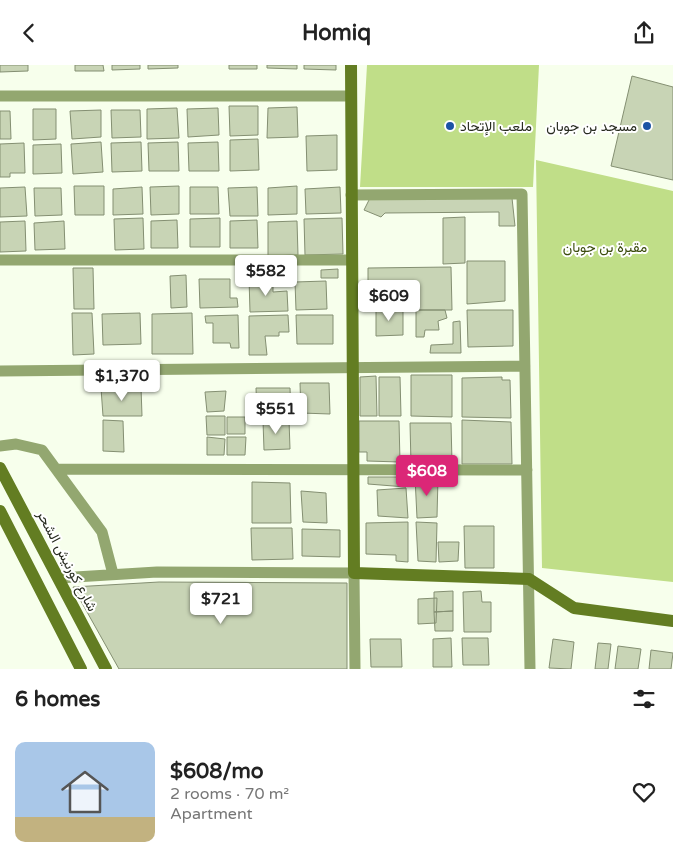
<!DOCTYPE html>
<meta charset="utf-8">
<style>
:root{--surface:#fff;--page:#f2f2f2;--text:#222;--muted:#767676;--line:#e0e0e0;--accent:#db2777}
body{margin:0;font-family:"Varela Round",Vazirmatn,sans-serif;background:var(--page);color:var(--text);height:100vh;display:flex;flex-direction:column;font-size:19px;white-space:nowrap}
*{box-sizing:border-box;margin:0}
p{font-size:16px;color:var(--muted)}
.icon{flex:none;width:28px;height:28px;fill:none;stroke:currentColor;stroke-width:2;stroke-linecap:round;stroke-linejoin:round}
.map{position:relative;height:604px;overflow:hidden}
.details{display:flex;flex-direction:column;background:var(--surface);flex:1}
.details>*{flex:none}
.price{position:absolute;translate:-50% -42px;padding:0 11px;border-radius:5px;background:#fff;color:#222;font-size:16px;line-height:32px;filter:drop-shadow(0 1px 2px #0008)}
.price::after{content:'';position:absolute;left:50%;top:30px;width:15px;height:11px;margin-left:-8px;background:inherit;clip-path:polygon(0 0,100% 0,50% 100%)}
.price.active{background:var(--accent);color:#fff}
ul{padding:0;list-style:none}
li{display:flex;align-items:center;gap:15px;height:125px;padding:0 15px}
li+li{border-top:1px solid var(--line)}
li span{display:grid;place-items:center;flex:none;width:140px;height:100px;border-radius:10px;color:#555}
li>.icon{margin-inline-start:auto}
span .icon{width:60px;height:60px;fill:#fffc;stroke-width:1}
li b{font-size:21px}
h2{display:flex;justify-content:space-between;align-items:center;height:60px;padding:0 15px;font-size:21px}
header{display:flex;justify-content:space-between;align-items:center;height:65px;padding:0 15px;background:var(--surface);font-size:22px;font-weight:700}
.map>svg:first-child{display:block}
.green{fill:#c0de88}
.building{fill:#c8d4b5;stroke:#848f72}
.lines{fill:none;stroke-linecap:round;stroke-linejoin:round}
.street{stroke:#93a770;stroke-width:11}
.secondary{stroke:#637d22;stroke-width:12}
.poi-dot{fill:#1c53a5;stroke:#fff;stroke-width:2}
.labels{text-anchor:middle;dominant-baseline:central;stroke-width:4;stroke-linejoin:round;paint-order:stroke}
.poi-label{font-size:14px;fill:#272b1f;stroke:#fff;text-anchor:start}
.park-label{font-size:14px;fill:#3a4b0b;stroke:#fff}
.street-label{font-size:14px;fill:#272b1f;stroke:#fff}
</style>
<header><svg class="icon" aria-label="back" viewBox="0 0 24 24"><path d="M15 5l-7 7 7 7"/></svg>Homiq<svg class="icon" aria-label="share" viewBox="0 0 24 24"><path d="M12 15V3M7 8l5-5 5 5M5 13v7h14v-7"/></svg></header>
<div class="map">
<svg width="673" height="604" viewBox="0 0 673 604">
<rect width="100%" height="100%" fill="#f7ffec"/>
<!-- green -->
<path class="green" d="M367,0H539L533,122H360Z
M536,95L673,126V517L542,503Z"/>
<!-- building -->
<path class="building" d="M0,0H28V6L0,7Z
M75,0H103L104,6H75Z
M112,0H140V4L112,5Z
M148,0H178V3L148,4Z
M229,0H257V4H229Z
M267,0H297V4L267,3Z
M304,0H336V5L304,4Z
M632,11L673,22V115L611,101Z
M229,41H258V70L230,71Z
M297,42L298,72L267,73L268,43Z
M177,43L179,73L147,74V44Z
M218,43L219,70L188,72L187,44Z
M33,44H56V74L33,75Z
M101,45V72L72,74L70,46Z
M111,45H140L141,72L112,73Z
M0,46H10L11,74H0Z
M337,70V105L307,106L306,71Z
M258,74L259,105L230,106V75Z
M101,77L103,107L73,109L71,79Z
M141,77L142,106L112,107L111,78Z
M178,77L179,106H149L148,78Z
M218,77L219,106H189L188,78Z
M24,78L25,108H10V112H0V79Z
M61,79L62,108L33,109V80Z
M74,121H104V150H75Z
M179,121V149L151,150L150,122Z
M297,121V149L268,150V123Z
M25,122L27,151L0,152V123Z
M142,122L143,149L113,150V124Z
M190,122H218L219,149H190Z
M257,122L258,151H230L228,123Z
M340,122L341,148L306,149L305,124Z
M34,123H61L62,150L35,151Z
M370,133H512L515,161H499V147L385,148L381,152L364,145Z
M465,152V198L443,199V153Z
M143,153L144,184L115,185L114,154Z
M220,153V182H190V154Z
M342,153L343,189L305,190L304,154Z
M177,155L178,183H151V156Z
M257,155L258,183H230V156Z
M25,156L26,186L0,187V157Z
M64,156L65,184L35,185L34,158Z
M297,156L298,190L268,191V157Z
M467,196H505V236L467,239Z
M451,202L452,245H368V203Z
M73,203H93L94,244H74Z
M338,204V213H321V205Z
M186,210L187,242L171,243L170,211Z
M249,213H273V227L287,226L288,246L250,247Z
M199,214H230V233H237L238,242L200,243Z
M326,216L327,244L296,245L295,217Z
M376,243L403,245V270L376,271Z
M416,245H445L447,253L438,256L439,265H425L424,272H416Z
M467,245H513V281L468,282Z
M72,248H92L94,289L73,290Z
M140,248L141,279L103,280L102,249Z
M192,248L193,289H152V249Z
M238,250L239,283H231L230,278H213V258H206L205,251Z
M288,250L289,267H279V271H265L267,290H249V251Z
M296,250H333V279H297Z
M460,256L461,288H430L431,280L453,279V257Z
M411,310H452V352L411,351Z
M376,311L377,351H360V312Z
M379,312H400L401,351H379Z
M502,312V315H510L511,353L462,352V313Z
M300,318H329L330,349L301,348Z
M141,322L142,351H103L101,323Z
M256,323H290L291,350L257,351Z
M226,326L224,346L207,347L205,327Z
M206,351H225V370H207Z
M227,352H245V369H227Z
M103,355L123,356L124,387L103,386Z
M289,355L290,384L264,385L263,356Z
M462,355L511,357L512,399H462Z
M359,356H399L400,397L367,396V387H359Z
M410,358H451L452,397L411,399Z
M207,372L225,374L224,390H207Z
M227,372H246L245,390H227Z
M368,412H406V422L368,419Z
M415,412L438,413L437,452L417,453Z
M252,417L290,418L291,458H252Z
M406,423L408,453L378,451L377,425Z
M301,426L326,428L327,458L303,457Z
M408,457V497L396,496V490L366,489V458Z
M416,457L437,458L436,497L418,496Z
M464,461H494V503H465Z
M251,463H292L293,494L252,495Z
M302,464L340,465V492L302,491Z
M438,477H459L458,496L439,497Z
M159,517L347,518V604H119L73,522Z
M453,526V546L434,547V527Z
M481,526L482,537H491V567H464L463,527Z
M437,533L436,558L418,559V534Z
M453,546V566H435L434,547Z
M451,573L452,602H433V574Z
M462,573H488L489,600H463Z
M370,574H401L402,602H371Z
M553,574L574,577L571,604L549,603Z
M598,578L611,579L608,604H595Z
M618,581L641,584L638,604H615Z
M651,585L673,588L671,604H649Z"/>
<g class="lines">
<!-- street -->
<path class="street" d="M0,31H350
M351,130L522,129L530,604
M0,195H351
M0,306L525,301
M0,381L16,379L42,385L102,467L113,509
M56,404L527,405
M59,513L157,507L354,508L355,604"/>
<!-- secondary -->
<path class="secondary" d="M351,0L354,508L529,514L574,543L673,556
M0,403L106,604
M0,446L81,604"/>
</g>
<!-- markers -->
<g class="poi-dot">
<circle cx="450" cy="61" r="5"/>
<circle cx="647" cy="61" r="5"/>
</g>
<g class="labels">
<!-- poi labels -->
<g class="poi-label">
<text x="460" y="61">ملعب الإتحاد</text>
<text x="637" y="61" text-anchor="end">مسجد بن جوبان</text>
</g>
<!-- park labels -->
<g class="park-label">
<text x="605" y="182">مقبرة بن جوبان</text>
</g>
<!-- street labels -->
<g class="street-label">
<text transform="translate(67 496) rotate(62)">شارع كورنيش الشحر</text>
</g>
</g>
</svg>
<b class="price" style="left:266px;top:232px">$582</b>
<b class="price" style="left:389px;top:257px">$609</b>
<b class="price" style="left:122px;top:337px">$1,370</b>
<b class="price" style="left:276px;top:370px">$551</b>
<b class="price active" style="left:427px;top:432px">$608</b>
<b class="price" style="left:221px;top:560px">$721</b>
</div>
<section class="details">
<h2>6 homes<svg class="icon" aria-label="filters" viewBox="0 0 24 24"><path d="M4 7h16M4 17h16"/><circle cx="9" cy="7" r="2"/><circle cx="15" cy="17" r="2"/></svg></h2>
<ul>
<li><span style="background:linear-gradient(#a9c7e8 75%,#c2b280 0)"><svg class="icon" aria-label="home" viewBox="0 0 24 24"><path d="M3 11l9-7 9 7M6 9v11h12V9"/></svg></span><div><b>$608/mo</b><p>2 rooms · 70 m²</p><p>Apartment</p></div><svg class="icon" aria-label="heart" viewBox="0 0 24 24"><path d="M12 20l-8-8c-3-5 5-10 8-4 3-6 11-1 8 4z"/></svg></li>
</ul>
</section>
